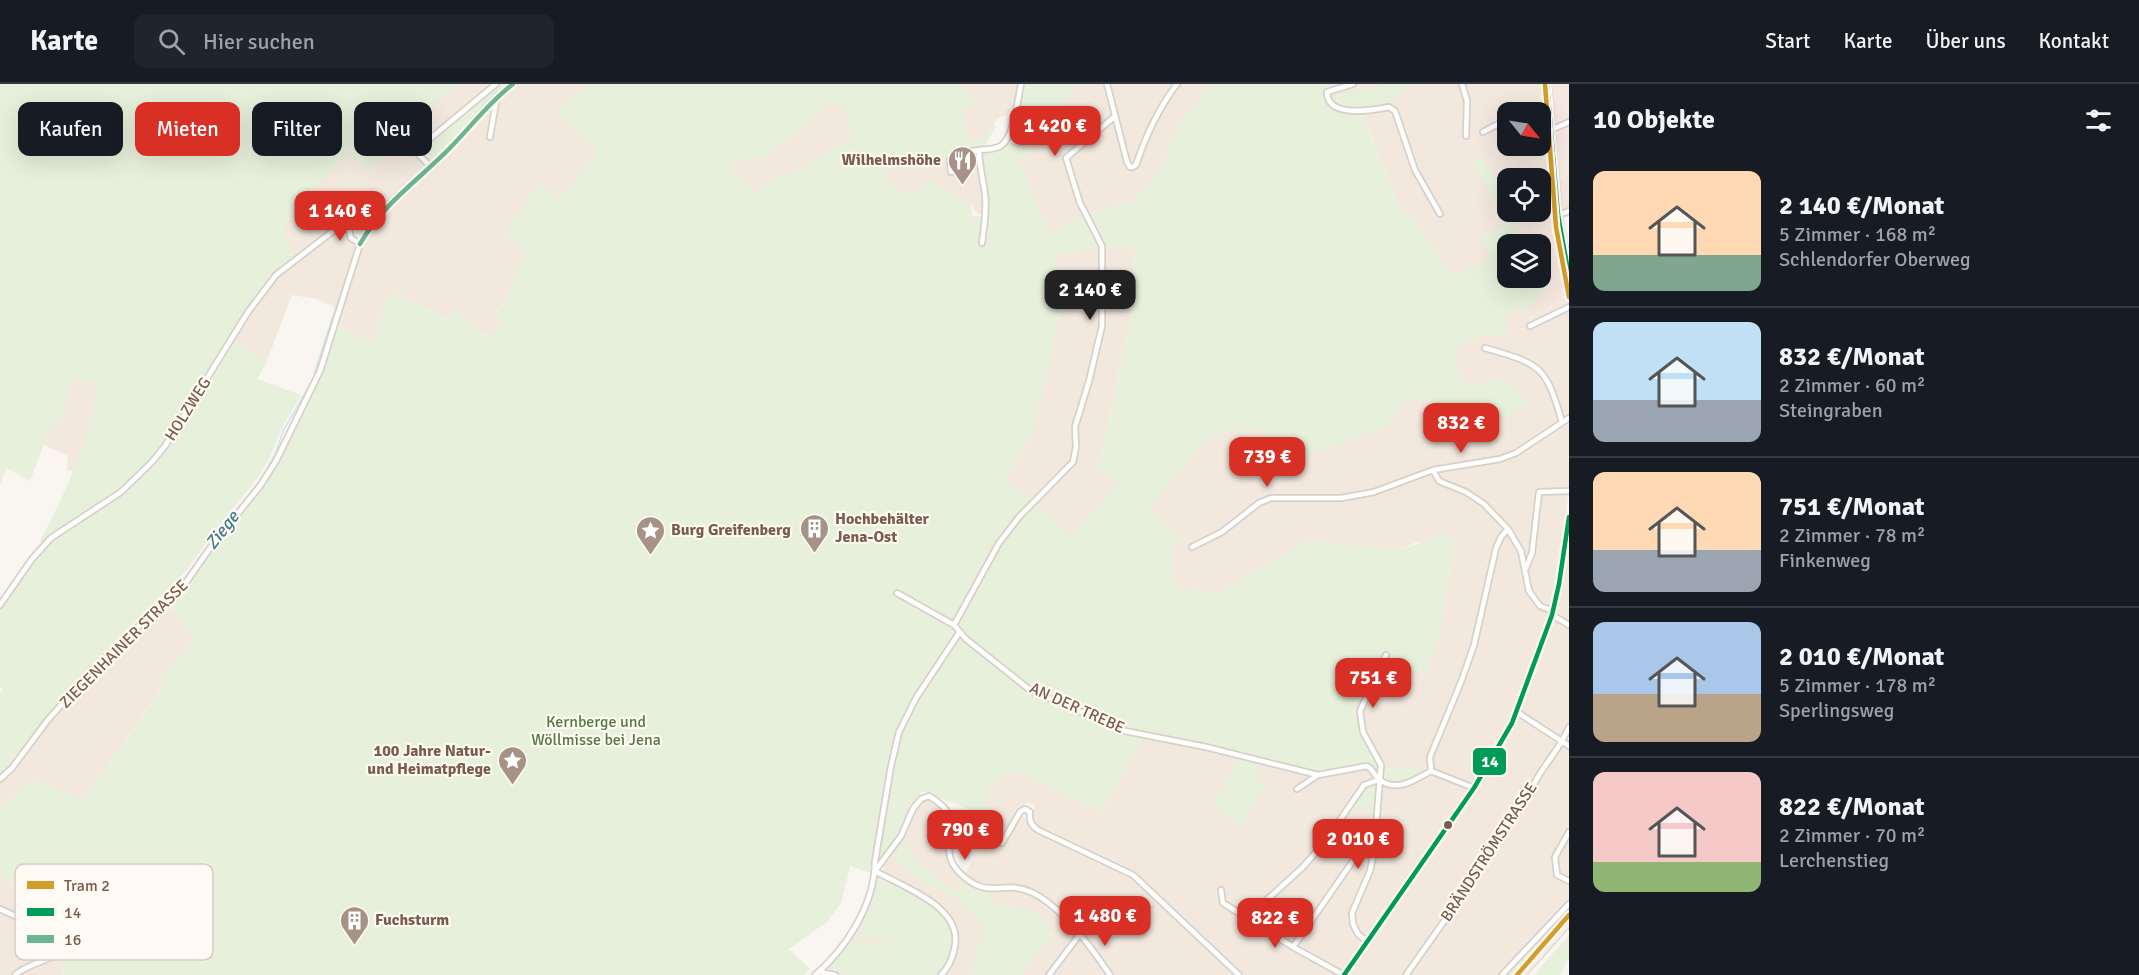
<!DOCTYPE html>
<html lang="de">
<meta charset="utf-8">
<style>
:root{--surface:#171b24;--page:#20242c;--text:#f1f3f6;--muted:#9ea1a6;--line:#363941;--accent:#d93025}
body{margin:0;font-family:Signika,sans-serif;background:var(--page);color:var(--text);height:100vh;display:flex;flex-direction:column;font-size:22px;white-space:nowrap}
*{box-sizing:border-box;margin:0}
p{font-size:20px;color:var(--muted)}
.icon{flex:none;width:33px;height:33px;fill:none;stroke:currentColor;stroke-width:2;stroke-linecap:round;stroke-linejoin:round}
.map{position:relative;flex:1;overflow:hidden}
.drawer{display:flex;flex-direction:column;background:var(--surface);width:570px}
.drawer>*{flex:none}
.hud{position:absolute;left:18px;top:18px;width:570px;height:54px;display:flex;gap:12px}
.needle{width:39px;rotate:120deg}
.buttons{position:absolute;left:1497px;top:18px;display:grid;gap:12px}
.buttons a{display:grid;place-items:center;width:54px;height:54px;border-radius:12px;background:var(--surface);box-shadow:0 6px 24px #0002;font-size:30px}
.price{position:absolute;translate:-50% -51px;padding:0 14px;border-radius:12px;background:var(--accent);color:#fff;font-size:20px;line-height:39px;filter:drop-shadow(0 2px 3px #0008)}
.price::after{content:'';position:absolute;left:50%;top:36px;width:18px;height:14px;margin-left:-9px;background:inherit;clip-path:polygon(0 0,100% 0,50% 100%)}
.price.active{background:#222;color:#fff}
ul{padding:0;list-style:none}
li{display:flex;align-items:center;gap:18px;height:150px;padding:0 24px}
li+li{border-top:2px solid var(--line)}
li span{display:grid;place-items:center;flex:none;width:168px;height:120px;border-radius:12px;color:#555}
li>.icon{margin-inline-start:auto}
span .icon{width:72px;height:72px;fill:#fffc;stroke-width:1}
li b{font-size:26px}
h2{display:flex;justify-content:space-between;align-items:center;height:72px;padding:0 24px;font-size:26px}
.chip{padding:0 21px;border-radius:12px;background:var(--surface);box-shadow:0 6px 24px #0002;font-size:21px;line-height:54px}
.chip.active{background:var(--accent);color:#fff}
header{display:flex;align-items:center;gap:36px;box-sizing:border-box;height:84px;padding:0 30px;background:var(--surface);border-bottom:2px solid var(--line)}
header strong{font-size:28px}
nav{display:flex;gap:33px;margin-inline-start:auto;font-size:21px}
.search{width:420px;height:54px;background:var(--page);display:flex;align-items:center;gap:15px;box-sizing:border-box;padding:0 21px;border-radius:12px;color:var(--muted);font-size:22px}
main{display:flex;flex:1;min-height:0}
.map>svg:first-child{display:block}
.residential{fill:#f2e8de;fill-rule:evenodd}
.commercial{fill:#f6e8e1}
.green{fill:#e7f0db;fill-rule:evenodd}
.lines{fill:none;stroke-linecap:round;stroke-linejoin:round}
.stream{stroke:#d0e8ea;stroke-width:1.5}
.street-casing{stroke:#d7d1cb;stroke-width:8}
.secondary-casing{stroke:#d9d2cb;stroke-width:10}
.primary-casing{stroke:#dad1cc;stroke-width:10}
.street{stroke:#fefefd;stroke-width:4.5}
.secondary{stroke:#fefefd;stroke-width:7}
.primary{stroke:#f3eee8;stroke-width:8}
.bus-1-casing{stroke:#fffaf3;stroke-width:9}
.bus-2-casing{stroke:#fffaf3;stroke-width:9}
.bus-1{stroke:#009b56;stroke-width:4.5}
.bus-2{stroke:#6db490;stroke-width:4.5}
.tram-1-casing{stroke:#fffaf3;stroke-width:9}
.tram-1{stroke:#d49c2a;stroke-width:4.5}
.bus-dot{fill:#7a5c4d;stroke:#fffaf3;stroke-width:2}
.labels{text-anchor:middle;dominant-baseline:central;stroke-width:4.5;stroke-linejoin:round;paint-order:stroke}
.poi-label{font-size:16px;font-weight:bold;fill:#7a5c4d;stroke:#fffaf3;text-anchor:start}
.street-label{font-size:16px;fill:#7a5c4d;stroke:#fffaf3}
.park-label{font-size:16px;fill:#537a41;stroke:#fffaf3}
.water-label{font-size:18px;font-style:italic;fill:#437c86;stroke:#fffaf3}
.key{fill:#fffaf3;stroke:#d7cbc1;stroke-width:1.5}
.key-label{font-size:16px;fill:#7a5c4d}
.line-badge{stroke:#fffaf3;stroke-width:2}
.badge-label{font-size:16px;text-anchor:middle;font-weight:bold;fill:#fff}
</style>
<header>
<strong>Karte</strong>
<div class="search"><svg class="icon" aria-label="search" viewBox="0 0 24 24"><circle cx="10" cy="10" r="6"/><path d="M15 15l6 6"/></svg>Hier suchen</div>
<nav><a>Start</a><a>Karte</a><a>Über uns</a><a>Kontakt</a></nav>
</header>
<main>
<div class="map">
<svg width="1569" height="891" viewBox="0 0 1569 891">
<rect width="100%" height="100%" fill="#f9f5f0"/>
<!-- residential -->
<path class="residential" d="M457,0H494L420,62L417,64L414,61L411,64L428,83L371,134L340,139L293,174L282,142L347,68L371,87L414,37Z
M518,0H589L556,26L599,69L560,114L539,100L506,150L526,165L506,217L494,230L503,238L489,254L453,224L451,236L390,207L372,258L336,243L347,205L363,161L379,135L453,65L495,18Z
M962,0H1018L1016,17L1008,30L997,35L984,55L953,61L945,35L976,20Z
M1076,0H1212L1178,42L1160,88L1134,117L1088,129L1050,151L1019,77L1069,12Z
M1324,0H1545L1552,114L1541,118L1540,94H1508L1507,123L1485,77L1474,74L1505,144L1492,174L1451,193L1411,129L1402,130L1367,42L1322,14ZM1508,28H1540V62H1508Z
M843,19L864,23L850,53L835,67L807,83L776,94L754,109L728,79L761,74L770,70L829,20Z
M977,64L985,131L978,130L971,121L919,110L902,108L887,96L885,84L912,74L929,71L947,77L951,72L960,67Z
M339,146L345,147L349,156L358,164L338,225L317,215L292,211L266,279L233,256L266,205L282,187Z
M1134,161L1132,227L1098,386L1120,399L1071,453L1032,416L1004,398L1032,350L1051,273L1066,197L1054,190L1056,170L1106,162L1111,165Z
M1540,209L1546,223L1544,224L1569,222V407L1558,481L1549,526L1513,629L1498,659L1471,703L1341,891H1244L1131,787L1035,741L1032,734L1035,722L1030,719L1025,720L1019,727L1033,745L1114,782L1133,793L1238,891H1114L1075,840L1057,823L1035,807L1018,802L982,801L964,790L973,776L982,730L986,729L992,698L1008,689H1023L1102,728L1144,651L1363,648L1360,627L1386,571L1426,591L1439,548L1456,458H1417L1397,467L1310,456L1220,508L1173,505V459L1184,458L1148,424L1208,352L1258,343L1277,367L1390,341L1402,317L1467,305L1455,278L1457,261L1472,254L1508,251L1504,230L1528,225Z
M74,294L98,297L94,321L82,367L74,388L67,386L68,372L44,361L51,340L58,341Z
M1569,453V826L1511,891H1347L1476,706L1511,649L1553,537L1562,502Z
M170,516L193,557L159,593L164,600L83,717L32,696L0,724V698L14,686L62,622L87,605L102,578Z
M924,715L930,716L945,724L949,738L948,759L951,781L975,802L981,805L1018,807L1039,816L1071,843L1108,891H829L828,882L854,850L865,832L876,794L882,792L884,788V782L899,761L915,726Z
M0,788L38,826L53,809L80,834L62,891H0Z"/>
<!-- commercial -->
<path class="commercial" d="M1551,0H1569V36L1559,41L1554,36Z
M1569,41V124L1565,126L1561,120L1555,51Z
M1552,114L1555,146L1569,222L1548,232L1544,224L1546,223L1540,209L1549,201L1541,170L1540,160H1538L1535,150L1523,156L1511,129L1540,128L1541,118Z"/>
<!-- green -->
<path class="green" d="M0,0H457L414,37L371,88L347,69L282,142L293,174L274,189L263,203L162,362L144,383L127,399L42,460L40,457C67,406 90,355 98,298L74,294L58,341H51L30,397L7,384L0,400Z
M498,0H508L495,11L434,76L430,78L420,68L422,64Z
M589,0H962L976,20L962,29L970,56L953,61L984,55L994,40L996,43L984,63C970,65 956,66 947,78L929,71L917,73L886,87L887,96L902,108L915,109L926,95C941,104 956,111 971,121L972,132H987L981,69L1008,58L1014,60C1020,49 1029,41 1024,30L1017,27L1022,0H1076C1061,28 1036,51 1019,77L1050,151L1084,131L1100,163L1056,170L1055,189L1066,197L1051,273L1032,350L1004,397L1032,416L1071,452L1119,399L1098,387L1132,227L1134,161L1111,165L1106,162L1088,129L1134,117L1160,88L1178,42L1212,0H1346L1331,2L1324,5L1323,14L1394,0H1416L1363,33L1402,130L1411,129L1451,192L1491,174L1481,153L1505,143L1473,74L1485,77L1523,156L1535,150L1538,160H1508V194H1540L1541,170L1549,202L1545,203L1528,225L1505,230L1508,251L1472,254L1457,261L1455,278L1467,304L1495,294L1512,301L1529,320L1508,332L1438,349L1428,313L1402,317L1390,341L1302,373L1277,367L1258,343L1208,352L1149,424L1184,459L1173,460L1174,505L1220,508L1310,456L1397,467L1444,450L1456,458L1439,548L1426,591L1386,571L1360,627L1363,648L1381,681L1431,687L1404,701L1379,696L1377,743H1358L1359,739H1367L1370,729L1361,725V722L1358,721L1353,732L1346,727L1364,701L1378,696L1367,682L1318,691L1261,679L1254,694L1265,700L1242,743L1213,721L1239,672L1144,651L1102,728L1023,689H1008L992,698L986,729L982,730L922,707L913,721L899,752L871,789L850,782L841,819L827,838L789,865L810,885L803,891H62L64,889L55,858L80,834L53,809L39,826L0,788V724L32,696L84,716L164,601L159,593L193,557L170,516L266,396L326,275L336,243L372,258L390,207L450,236L452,223L488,254L502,238L494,231L506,217L526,165L505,150L539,99L560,114L599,69L555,26ZM843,19L856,22H842L852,49L844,59L800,85L776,94L754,109L729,80L761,74L770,70L829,20Z
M233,256L266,279L257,295L301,311L283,342L269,375L258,393L209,455L187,486L94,578L10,683L0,692V610L3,604L0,603V523L34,477L53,457L131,403L161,373L230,265Z
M904,754L913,774L954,807L965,800L991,810L994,820L1028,826L1034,825L1054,850L1019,891H970L985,842L956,813L932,804L893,775Z
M881,792C905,808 957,822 953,859C951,872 945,881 936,891H848L834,888L830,884L853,856L887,863L888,858L856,851L871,824L878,794Z
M1569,824V829L1516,891H1504Z
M1569,851V874L1560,891H1534Z"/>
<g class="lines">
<!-- stream -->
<path class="stream" d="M346,195L351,182
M314,290L343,201
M264,391L276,368L283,347L312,297
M184,495L212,456L260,397
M107,568L181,498"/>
<defs>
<path id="street" d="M1107,0L1127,78L1130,83H1133L1136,81C1146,51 1158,25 1177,0
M1353,0L1327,8C1327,35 1374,26 1389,23L1395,27L1415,86L1440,130
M1462,0L1467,17L1466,52
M1520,28L1527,24H1549
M1551,46L1569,38
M1483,48L1508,35
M490,53L497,12
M431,83L418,70L420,63L496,0
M951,88L950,76L956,70L979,66
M1558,131L1569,127
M348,142L351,154L360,160
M982,159C984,142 987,126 985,110C983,95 979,81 979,66C986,65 996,66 1002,61C1014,52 1018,14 1021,0
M1530,242L1569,223
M1485,264C1541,280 1546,282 1562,338
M1433,386L1439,397L1466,408L1484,420L1508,445L1521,467L1529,507L1540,522L1553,527
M1192,463L1222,448L1259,419L1271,414H1342L1374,408L1433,386L1500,375L1516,369L1569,334
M1526,484L1532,469L1539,408L1569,407
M897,509L954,541L966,555L1030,606L1125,647L1206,663L1318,691L1367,682C1374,686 1374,692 1380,696C1397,709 1416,695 1431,687L1474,704
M0,521L32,475L51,454L121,408L152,378L165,362L248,228L276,191L337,144L373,138
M1552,531L1569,541
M954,541L999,459L1019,433L1073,378L1076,363L1075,343L1089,297L1102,242V162L1080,119L1066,74L1114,33
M1517,628L1569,662
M1431,687L1430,673L1461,598L1474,561L1496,464L1501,453L1508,445
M0,695L12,684L47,637L93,585L187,497L210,464L260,402L276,377L320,287L360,160C378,121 419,96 448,66C470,44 487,17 513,0
M1297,705L1318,691
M1569,748L1555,773L1557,791L1569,797
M1002,759L1020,728L1025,725L1030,728C1029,737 1031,741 1038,746L1133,791L1239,891
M875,787L901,752L913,725L921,715L929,712C974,738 933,760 958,787C987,818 1002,795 1031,808C1062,822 1092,864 1110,891
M875,787C905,804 966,824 954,866C952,876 948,884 941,891
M1221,806L1223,819L1293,863L1340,889
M0,825L35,841L40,839L60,812
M1247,834L1303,783L1324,759L1364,701L1378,696
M1367,858L1358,850L1353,840L1352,829L1370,787L1374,768L1381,681L1363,648L1360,627L1386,571
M1293,863L1357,771L1366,767L1374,768
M819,888L835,891
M15,891C23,883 44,877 56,871
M815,891C847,864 875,819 875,777L891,682L899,648L916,614L959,549
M1049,891L1080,850
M1344,891L1474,704L1512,639L1552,531L1559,500L1569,433
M1406,891C1452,826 1498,762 1538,693C1548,676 1562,661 1569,643
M1502,891L1569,820"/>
<path id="secondary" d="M1547,0L1558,131L1569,192"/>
<path id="primary" d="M1521,891L1569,837"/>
</defs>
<!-- street casing -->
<use href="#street" class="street-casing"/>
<!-- secondary casing -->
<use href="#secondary" class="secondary-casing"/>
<!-- primary casing -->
<use href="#primary" class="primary-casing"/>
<!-- street -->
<use href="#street" class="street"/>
<!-- secondary -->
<use href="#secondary" class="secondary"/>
<!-- primary -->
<use href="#primary" class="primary"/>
<defs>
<path id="bus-1" d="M1547,0L1558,131L1569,192
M1344,891L1474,704L1512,639L1552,531L1559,500L1569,433"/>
<path id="bus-2" d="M360,160C382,121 417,97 448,66C470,44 488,19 513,0"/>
</defs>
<!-- bus-1 casing -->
<use href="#bus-1" class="bus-1-casing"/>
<!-- bus-2 casing -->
<use href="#bus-2" class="bus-2-casing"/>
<!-- bus-1 -->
<use href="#bus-1" class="bus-1"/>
<!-- bus-2 -->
<use href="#bus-2" class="bus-2"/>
<defs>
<path id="tram-1" d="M1545,0L1556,143L1569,213
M1517,891L1569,831"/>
</defs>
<!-- tram-1 casing -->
<use href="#tram-1" class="tram-1-casing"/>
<!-- tram-1 -->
<use href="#tram-1" class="tram-1"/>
</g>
<!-- icons -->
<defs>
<symbol id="restaurant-pin" viewBox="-11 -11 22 30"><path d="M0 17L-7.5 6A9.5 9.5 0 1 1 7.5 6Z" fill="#a69286" stroke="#fffaf3"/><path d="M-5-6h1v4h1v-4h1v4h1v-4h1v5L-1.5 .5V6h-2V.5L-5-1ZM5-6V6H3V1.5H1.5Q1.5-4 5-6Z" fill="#fff"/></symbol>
<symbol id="building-pin" viewBox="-11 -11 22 30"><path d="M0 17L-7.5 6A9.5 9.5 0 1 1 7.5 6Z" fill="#a69286" stroke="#fffaf3"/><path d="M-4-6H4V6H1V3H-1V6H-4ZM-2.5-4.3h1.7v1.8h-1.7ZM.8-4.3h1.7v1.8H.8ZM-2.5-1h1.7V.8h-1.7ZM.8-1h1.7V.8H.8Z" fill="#fff"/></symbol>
<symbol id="sight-pin" viewBox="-11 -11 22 30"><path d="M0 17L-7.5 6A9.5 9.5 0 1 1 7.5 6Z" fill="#a69286" stroke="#fffaf3"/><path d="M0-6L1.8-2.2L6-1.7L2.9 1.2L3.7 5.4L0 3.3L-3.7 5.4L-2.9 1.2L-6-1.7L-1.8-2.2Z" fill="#fff"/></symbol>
</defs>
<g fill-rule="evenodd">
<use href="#restaurant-pin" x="946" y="60" width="33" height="45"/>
<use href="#building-pin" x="798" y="428" width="33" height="45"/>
<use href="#sight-pin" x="634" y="430" width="33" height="45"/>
<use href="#sight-pin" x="496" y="660" width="33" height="45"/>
<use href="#building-pin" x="338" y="820" width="33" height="45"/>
</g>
<!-- markers -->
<circle class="bus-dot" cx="1448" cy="741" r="5"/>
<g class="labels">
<!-- poi labels -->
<g class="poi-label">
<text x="941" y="76" text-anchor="end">Wilhelmshöhe</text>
<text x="835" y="435">Hochbehälter<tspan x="835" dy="18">Jena-Ost</tspan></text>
<text x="671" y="446">Burg Greifenberg</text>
<text x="491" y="667" text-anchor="end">100 Jahre Natur-<tspan x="491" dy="18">und Heimatpflege</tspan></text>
<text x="375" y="836">Fuchsturm</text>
</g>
<!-- street labels -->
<g class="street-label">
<text transform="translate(188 325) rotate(-58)">HOLZWEG</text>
<text transform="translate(124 560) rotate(-45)">ZIEGENHAINER STRASSE</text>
<text transform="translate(1077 624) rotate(24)">AN DER TREBE</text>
<text transform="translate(1489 768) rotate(-57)">BRÄNDSTRÖMSTRASSE</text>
</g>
<!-- park labels -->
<g class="park-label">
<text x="596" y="638">Kernberge und<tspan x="596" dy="18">Wöllmisse bei Jena</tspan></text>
</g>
<!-- water labels -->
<g class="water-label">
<text transform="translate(222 446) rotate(-52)">Ziege</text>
</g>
</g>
<!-- legend -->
<rect x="15" y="780" width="198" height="96" rx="9" class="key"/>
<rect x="27" y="797" width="27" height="8" fill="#d49c2a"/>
<rect x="27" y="824" width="27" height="8" fill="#009b56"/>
<rect x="27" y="851" width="27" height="8" fill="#6db490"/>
<g class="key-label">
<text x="64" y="807">Tram 2</text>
<text x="64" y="834">14</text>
<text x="64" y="861">16</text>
</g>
<rect class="line-badge" x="1472" y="663" width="35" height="29" rx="6" fill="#009b56"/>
<g class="badge-label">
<text x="1490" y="683">14</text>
</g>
</svg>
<div class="buttons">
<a><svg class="needle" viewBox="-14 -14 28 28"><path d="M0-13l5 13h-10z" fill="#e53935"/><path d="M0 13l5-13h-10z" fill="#9ea1a6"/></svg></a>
<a><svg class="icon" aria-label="locate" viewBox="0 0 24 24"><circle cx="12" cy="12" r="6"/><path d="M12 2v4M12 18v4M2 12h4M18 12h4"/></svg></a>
<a><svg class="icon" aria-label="layers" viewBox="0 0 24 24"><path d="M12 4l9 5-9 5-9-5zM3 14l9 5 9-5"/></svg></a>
</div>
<b class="price" style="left:1055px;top:73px">1 420 €</b>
<b class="price" style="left:340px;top:158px">1 140 €</b>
<b class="price active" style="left:1090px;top:237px">2 140 €</b>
<b class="price" style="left:1461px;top:370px">832 €</b>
<b class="price" style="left:1267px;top:404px">739 €</b>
<b class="price" style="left:1373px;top:625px">751 €</b>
<b class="price" style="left:965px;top:777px">790 €</b>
<b class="price" style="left:1358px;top:786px">2 010 €</b>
<b class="price" style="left:1105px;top:863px">1 480 €</b>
<b class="price" style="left:1275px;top:865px">822 €</b>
<div class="hud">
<a class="chip">Kaufen</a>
<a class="chip active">Mieten</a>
<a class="chip">Filter</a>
<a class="chip">Neu</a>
</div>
</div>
<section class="drawer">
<h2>10 Objekte<svg class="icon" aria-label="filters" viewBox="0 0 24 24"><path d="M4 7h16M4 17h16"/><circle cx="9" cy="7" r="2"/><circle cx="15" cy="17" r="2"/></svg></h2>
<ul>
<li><span style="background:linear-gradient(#ffd9b3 70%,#7fa58c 0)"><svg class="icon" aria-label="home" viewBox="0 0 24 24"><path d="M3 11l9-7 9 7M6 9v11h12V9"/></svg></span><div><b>2 140 €/Monat</b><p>5 Zimmer · 168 m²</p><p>Schlendorfer Oberweg</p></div></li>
<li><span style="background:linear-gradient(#bfe0f5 65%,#9aa5b1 0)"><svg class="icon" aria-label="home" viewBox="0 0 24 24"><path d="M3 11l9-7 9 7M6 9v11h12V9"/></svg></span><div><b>832 €/Monat</b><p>2 Zimmer · 60 m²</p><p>Steingraben</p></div></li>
<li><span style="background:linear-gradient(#ffd9b3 65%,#9aa5b1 0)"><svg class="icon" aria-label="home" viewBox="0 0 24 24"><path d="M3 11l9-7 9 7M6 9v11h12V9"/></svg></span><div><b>751 €/Monat</b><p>2 Zimmer · 78 m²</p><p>Finkenweg</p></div></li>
<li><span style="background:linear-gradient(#a9c7e8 60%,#b9a48a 0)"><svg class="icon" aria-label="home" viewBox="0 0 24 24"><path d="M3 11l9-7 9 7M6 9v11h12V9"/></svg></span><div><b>2 010 €/Monat</b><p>5 Zimmer · 178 m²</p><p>Sperlingsweg</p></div></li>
<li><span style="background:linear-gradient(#f6c9c9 75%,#8fb573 0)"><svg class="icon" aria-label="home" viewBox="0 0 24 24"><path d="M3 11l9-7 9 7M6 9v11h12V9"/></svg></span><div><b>822 €/Monat</b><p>2 Zimmer · 70 m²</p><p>Lerchenstieg</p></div></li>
</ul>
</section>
</main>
